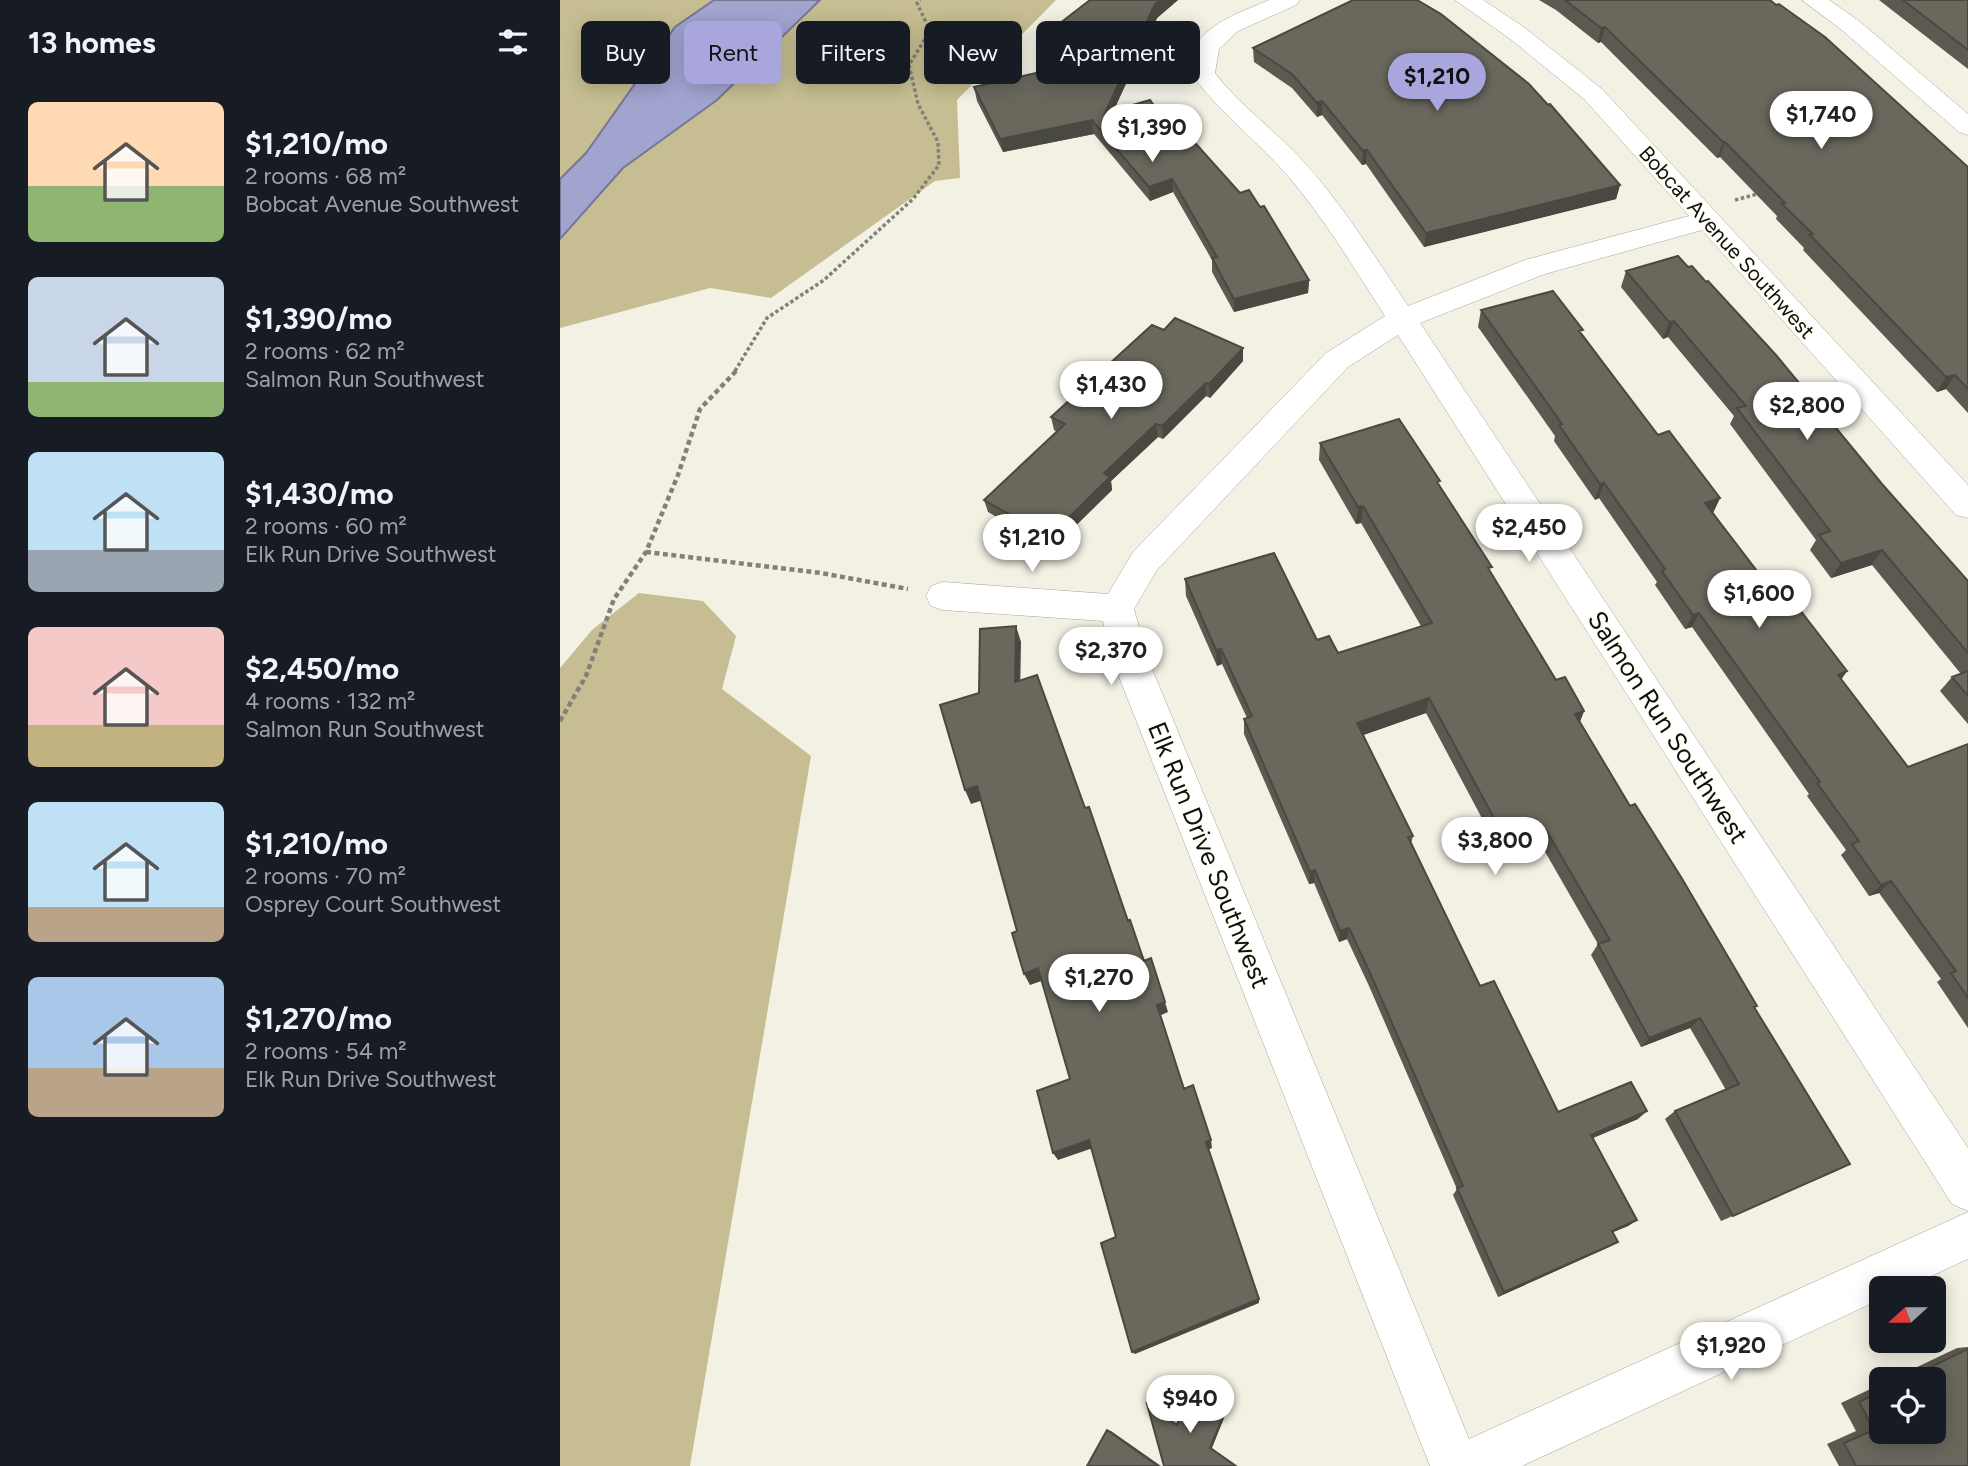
<!DOCTYPE html>
<meta charset="utf-8">
<style>
:root{--surface:#171b24;--page:#20242c;--text:#f1f3f6;--muted:#9ea1a6;--accent:#a9a6de}
body{margin:0;font-family:Figtree,sans-serif;background:var(--page);color:var(--text);height:100vh;display:flex;flex-direction:column;font-size:26px;white-space:nowrap}
*{box-sizing:border-box;margin:0}
p{font-size:23px;color:var(--muted)}
.icon{flex:none;width:38px;height:38px;fill:none;stroke:currentColor;stroke-width:2;stroke-linecap:round;stroke-linejoin:round}
.map{position:relative;flex:1;overflow:hidden}
.details{display:flex;flex-direction:column;background:var(--surface);width:560px}
.details>*{flex:none}
.banner{position:absolute;left:21px;top:21px;width:665px;height:63px;display:flex;gap:14px}
.needle{width:46px;rotate:249deg}
.tools{position:absolute;left:1309px;top:1276px;display:grid;gap:14px}
.tools a{display:grid;place-items:center;width:77px;height:77px;border-radius:10px;background:var(--surface);box-shadow:0 4px 18px #0003;font-size:35px}
.price{position:absolute;translate:-50% -60px;padding:0 16px;border-radius:24px;background:#fff;color:#222;font-size:23px;line-height:46px;filter:drop-shadow(0 2px 4px #0008)}
.price::after{content:'';position:absolute;left:50%;top:42px;width:21px;height:16px;margin-left:-10px;background:inherit;clip-path:polygon(0 0,100% 0,50% 100%)}
.price.selected{background:var(--accent);color:#111}
ul{padding:0;list-style:none}
li{display:flex;align-items:center;gap:21px;height:175px;padding:0 28px}
li span{display:grid;place-items:center;flex:none;width:196px;height:140px;border-radius:10px;color:#555}
li>.icon{margin-inline-start:auto}
span .icon{width:84px;height:84px;fill:#fffc;stroke-width:1}
li b{font-size:30px}
h2{display:flex;justify-content:space-between;align-items:center;height:84px;padding:0 28px;font-size:30px}
.pill{padding:0 24px;border-radius:10px;background:var(--surface);box-shadow:0 4px 18px #0003;font-size:24px;line-height:63px}
.pill.selected{background:var(--accent);color:#111}
main{display:flex;flex:1;min-height:0}
.map>svg:first-child{display:block}
.green{fill:#c6be92}
.water{fill:#a0a4cf;stroke:#757794;stroke-width:2}
.lines{fill:none;stroke-linecap:round;stroke-linejoin:round}
.street-casing{stroke:#a7a599;stroke-width:1}
.path-far1{stroke:#828078;stroke-width:3.5;stroke-dasharray:3.5 2.5;stroke-linecap:butt}
.path{stroke:#828078;stroke-width:4.5;stroke-dasharray:5 3.5;stroke-linecap:butt}
.street{fill:#fff;fill-rule:evenodd}
.wall{fill:#5b5950}
.shaded-wall{fill:#4a4941}
.building{fill:#6a685d;stroke:#4a4941;stroke-width:2}
.labels{text-anchor:middle;dominant-baseline:central;stroke-width:5;stroke-linejoin:round;paint-order:stroke}
.far-street-label{font-size:21px;fill:#100f0b;stroke:#fffef6}
.street-label{font-size:26px;fill:#100f0b;stroke:#fffef6}
</style>
<main>
<section class="details">
<h2>13 homes<svg class="icon" aria-label="filters" viewBox="0 0 24 24"><path d="M4 7h16M4 17h16"/><circle cx="9" cy="7" r="2"/><circle cx="15" cy="17" r="2"/></svg></h2>
<ul>
<li><span style="background:linear-gradient(#ffd9b3 60%,#8fb573 0)"><svg class="icon" aria-label="home" viewBox="0 0 24 24"><path d="M3 11l9-7 9 7M6 9v11h12V9"/></svg></span><div><b>$1,210/mo</b><p>2 rooms · 68 m²</p><p>Bobcat Avenue Southwest</p></div></li>
<li><span style="background:linear-gradient(#c9d6e8 75%,#8fb573 0)"><svg class="icon" aria-label="home" viewBox="0 0 24 24"><path d="M3 11l9-7 9 7M6 9v11h12V9"/></svg></span><div><b>$1,390/mo</b><p>2 rooms · 62 m²</p><p>Salmon Run Southwest</p></div></li>
<li><span style="background:linear-gradient(#bfe0f5 70%,#9aa5b1 0)"><svg class="icon" aria-label="home" viewBox="0 0 24 24"><path d="M3 11l9-7 9 7M6 9v11h12V9"/></svg></span><div><b>$1,430/mo</b><p>2 rooms · 60 m²</p><p>Elk Run Drive Southwest</p></div></li>
<li><span style="background:linear-gradient(#f6c9c9 70%,#c2b280 0)"><svg class="icon" aria-label="home" viewBox="0 0 24 24"><path d="M3 11l9-7 9 7M6 9v11h12V9"/></svg></span><div><b>$2,450/mo</b><p>4 rooms · 132 m²</p><p>Salmon Run Southwest</p></div></li>
<li><span style="background:linear-gradient(#bfe0f5 75%,#b9a48a 0)"><svg class="icon" aria-label="home" viewBox="0 0 24 24"><path d="M3 11l9-7 9 7M6 9v11h12V9"/></svg></span><div><b>$1,210/mo</b><p>2 rooms · 70 m²</p><p>Osprey Court Southwest</p></div></li>
<li><span style="background:linear-gradient(#a9c7e8 65%,#b9a48a 0)"><svg class="icon" aria-label="home" viewBox="0 0 24 24"><path d="M3 11l9-7 9 7M6 9v11h12V9"/></svg></span><div><b>$1,270/mo</b><p>2 rooms · 54 m²</p><p>Elk Run Drive Southwest</p></div></li>
</ul>
</section>
<div class="map">
<svg width="1408" height="1466" viewBox="0 0 1408 1466">
<rect width="100%" height="100%" fill="#f3f0e4"/>
<!-- green -->
<path class="green" d="M0,0H496L397,100L400,178L375,181L211,298L150,288L0,328Z
M79,593L143,601L176,636L162,689L251,756L130,1466H0V668L32,630Z"/>
<!-- water -->
<path class="water" d="M154,0H260L157,100L63,168L0,239V179L26,153L115,27Z"/>
<g class="lines">
<defs>
<path id="street" d="M709,0H740L736,5L678,31L659,49L655,73C680,106 715,130 743,161C783,205 815,257 848,306L965,260L1129,216L1024,99L949,38L895,0H923L965,28L1042,89L1408,485V518L1396,515L1142,230L985,274L860,323L1408,1148V1211L1392,1204L838,335L788,367L597,570L574,609L588,659L909,1439L1408,1212V1259L1345,1288H1321V1299L962,1466H870L552,659L543,621L383,610L371,606L366,596L371,586L383,582L548,594L573,552L766,353L825,316C794,268 764,218 727,175C696,139 658,112 631,73C632,64 632,52 636,45C650,21 685,11 709,0Z
M1242,0H1269L1299,21L1408,114V135L1399,132L1283,31Z"/>
</defs>
<!-- street casing -->
<use href="#street" class="street-casing"/>
<!-- path-far1 -->
<path class="path-far1" d="M1175,200L1201,193
M175,371L207,318L264,280L353,199L379,165L378,142L358,104L349,65L370,31L357,3L360,0"/>
<!-- path -->
<path class="path" d="M86,552L261,573L348,589
M0,721L26,676L54,599L86,552L118,475L140,409L177,370"/>
<!-- street -->
<use href="#street" class="street"/>
</g>
<!-- wall -->
<path class="wall" d="M530,0H618L597,18L577,61H575V64L554,110L609,128L749,280L748,293L674,312L652,272V260L613,192L590,201L534,134L443,152L417,101L414,87L549,56L492,45L490,31Z
M979,0H1210L1408,167V413L1386,389L1377,392L1243,250L1244,248L1216,219L1217,216L1160,157L1157,158L1041,42L1038,43L996,10Z
M1319,0H1408V69Z
M693,48L1060,185L1056,199L864,247L806,164L802,165L762,115L757,117L732,88L694,62Z
M1066,271L1322,484L1408,581V724L1380,691L1392,677L1401,674L1312,565L1271,578L1250,550L1256,540L1170,424L1174,416L1108,337L1103,339L1061,287Z
M921,310L1022,333L1098,435L1160,498L1153,513L1223,605L1287,671L1281,680L1348,767L1408,744V1028L1377,982L1381,979L1319,893L1309,896L1281,855L1286,850L1247,796L1249,794L1132,627L1125,629L1095,585L1097,582L1039,498L1035,500L994,441L995,436L918,327Z
M683,348V361L650,398L646,396L603,439L598,437L551,481L552,490L492,549L428,512L424,500L497,432L494,430L491,417Z
M760,443L879,486L996,680L1024,711L1020,722L1070,806L1197,1006L1195,1008L1290,1164L1161,1221L1105,1119L1115,1111L1166,1090L1130,1028L1081,1047L1031,955L1038,944L980,843L942,856L866,713L803,735L853,836L851,844L920,986L998,1112L1078,1119L1033,1138L1077,1220L1068,1226L1053,1232L1058,1242L1049,1247L938,1297L893,1195L897,1189L809,986L787,939L779,942L754,883L749,884L684,734V719L687,718L662,664L657,666L626,596L625,579L757,640L778,653L861,626L801,523L796,524L759,460Z
M1408,1347V1466H1279L1267,1444L1296,1431L1281,1403L1321,1384V1432L1374,1379H1332L1397,1348Z"/>
<!-- shaded-wall -->
<path class="shaded-wall" d="M600,0H618L597,18L577,61L575,47L595,4Z
M1045,27L1041,42L1038,43L1041,28Z
M574,51L575,64L546,127L545,113Z
M762,101V115L757,117V103Z
M532,120L534,134L443,152L440,139Z
M1163,142H1165L1160,157L1157,158Z
M807,150L806,164L802,165L803,151Z
M612,179L613,192L590,201L589,187Z
M1060,185L1056,199L864,247L866,233Z
M749,280L748,293L674,312V299Z
M1114,321L1108,337L1103,339L1109,322Z
M683,348V361L650,398L649,384Z
M1395,375L1386,389L1377,392L1386,377Z
M646,383V396L603,439L602,426Z
M596,424L598,437L551,481L552,490L492,549L489,537L544,473Z
M1044,483L1039,498L1035,500L1040,484Z
M1160,498L1153,513L1145,503Z
M803,506L801,523L796,524L798,507Z
M1322,550L1312,565L1271,578L1281,563Z
M1139,613L1132,627L1125,629L1133,615Z
M456,626L461,642L460,697L455,682Z
M661,649L662,664L657,666L656,650Z
M1287,671L1277,685L1278,675Z
M869,698L866,713L795,738L797,723Z
M1024,711L1018,726L1015,714Z
M417,786L423,800L411,804L405,790Z
M986,830L980,843L942,856L948,844Z
M755,870L754,883L749,884L750,872Z
M1331,881L1319,893L1309,896L1321,885Z
M789,928L787,939L779,942L780,931Z
M478,968L484,980L470,985L464,974Z
M605,1002L608,1012L599,1016L597,1005Z
M1140,1018L1130,1028L1081,1047L1089,1038Z
M1087,1111L1078,1119L1023,1142L1031,1135Z
M529,1140L533,1148L498,1160L493,1153Z
M651,1140L652,1148L647,1150L646,1142Z
M1290,1164L1276,1171L1161,1221L1173,1216Z
M1077,1220L1068,1226L1044,1236L1052,1231Z
M1058,1242L1049,1247L938,1297L944,1292Z
M699,1299V1303L575,1354L572,1352Z
M665,1412L666,1413L652,1448L677,1466L650,1448Z
M547,1430L551,1431L601,1466H598Z"/>
<!-- building -->
<path class="building" d="M530,0H600L595,4L575,47L490,31Z
M793,0H857L881,14L969,84L988,105L990,104L1060,185L866,233L807,150L803,151L762,101L757,103L732,74L693,48Z
M1005,0H1210L1216,5L1219,4L1265,37L1408,167V389L1395,375L1386,377L1250,235L1253,234L1222,204L1225,203L1165,142H1163L1045,27L1041,28Z
M1343,0H1408V50Z
M574,51L545,113L590,100L609,128L619,125L680,193L689,190L700,207L704,206L749,280L674,299L652,258L657,257L612,179L589,187L532,120L440,139L414,87Z
M1118,256L1128,267L1132,266L1146,282L1148,281L1216,355L1322,484L1408,581V653L1322,550L1281,563L1259,535L1270,531L1177,408L1186,406L1114,321L1109,322L1066,271Z
M993,291L1023,330L1019,331L1098,435L1109,431L1160,498L1145,503L1223,605L1233,601L1287,671L1278,675L1348,767L1408,744V998L1391,973L1396,971L1331,881L1321,885L1292,844L1299,841L1257,783L1260,782L1139,613L1133,615L1102,571L1105,569L1044,483L1040,484L999,425L1002,424L921,310Z
M615,318L683,348L649,384L646,383L602,426L596,424L544,473L550,477L489,537L424,500L505,424L491,417L592,325L604,330Z
M839,419L880,481L877,482L932,567L928,568L996,680L1005,677L1024,711L1015,714L1070,806L1075,804L1121,877L1197,1006L1194,1007L1290,1164L1173,1216L1115,1111L1179,1084L1140,1018L1089,1038L1038,944L1050,940L986,830L948,844L869,698L797,723L853,836L848,837L920,986L934,981L998,1112L1071,1082L1087,1111L1031,1135L1077,1220L1052,1231L1058,1242L944,1292L897,1188L903,1186L811,975L789,928L780,931L755,870L750,872L684,719L692,716L661,649L656,650L625,579L714,553L757,640L769,636L778,653L872,623L803,506L798,507L760,443Z
M456,626L455,682L477,675L525,808L529,807L568,921L570,920L584,961L591,958L605,1002L597,1005L624,1089L633,1085L651,1140L646,1142L699,1299L572,1352L541,1243L556,1237L529,1140L493,1153L477,1091L510,1079L478,968L464,974L452,933L457,931L417,786L405,790L380,705L419,693L420,629Z
M1408,671V696L1392,677Z
M1408,1349V1466H1296L1284,1443L1314,1430L1299,1402L1321,1391V1432H1374V1379H1346Z
M630,1393L665,1412L650,1448L676,1466H604L587,1404L617,1425Z
M547,1430L598,1466H527Z"/>
<g class="labels">
<!-- far-street labels -->
<g class="far-street-label">
<text transform="translate(1167 242) rotate(48)">Bobcat Avenue Southwest</text>
</g>
<!-- street labels -->
<g class="street-label">
<text transform="translate(1108 727) rotate(57)">Salmon Run Southwest</text>
<text transform="translate(649 855) rotate(68)">Elk Run Drive Southwest</text>
</g>
</g>
</svg>
<div class="tools">
<a><svg class="needle" viewBox="-14 -14 28 28"><path d="M0-13l5 13h-10z" fill="#e53935"/><path d="M0 13l5-13h-10z" fill="#9ea1a6"/></svg></a>
<a><svg class="icon" aria-label="locate" viewBox="0 0 24 24"><circle cx="12" cy="12" r="6"/><path d="M12 2v4M12 18v4M2 12h4M18 12h4"/></svg></a>
</div>
<b class="price selected" style="left:877px;top:113px">$1,210</b>
<b class="price" style="left:1261px;top:151px">$1,740</b>
<b class="price" style="left:592px;top:164px">$1,390</b>
<b class="price" style="left:551px;top:421px">$1,430</b>
<b class="price" style="left:1247px;top:442px">$2,800</b>
<b class="price" style="left:969px;top:564px">$2,450</b>
<b class="price" style="left:472px;top:574px">$1,210</b>
<b class="price" style="left:1199px;top:630px">$1,600</b>
<b class="price" style="left:551px;top:687px">$2,370</b>
<b class="price" style="left:935px;top:877px">$3,800</b>
<b class="price" style="left:539px;top:1014px">$1,270</b>
<b class="price" style="left:1171px;top:1382px">$1,920</b>
<b class="price" style="left:630px;top:1435px">$940</b>
<div class="banner">
<a class="pill">Buy</a>
<a class="pill selected">Rent</a>
<a class="pill">Filters</a>
<a class="pill">New</a>
<a class="pill">Apartment</a>
</div>
</div>
</main>
